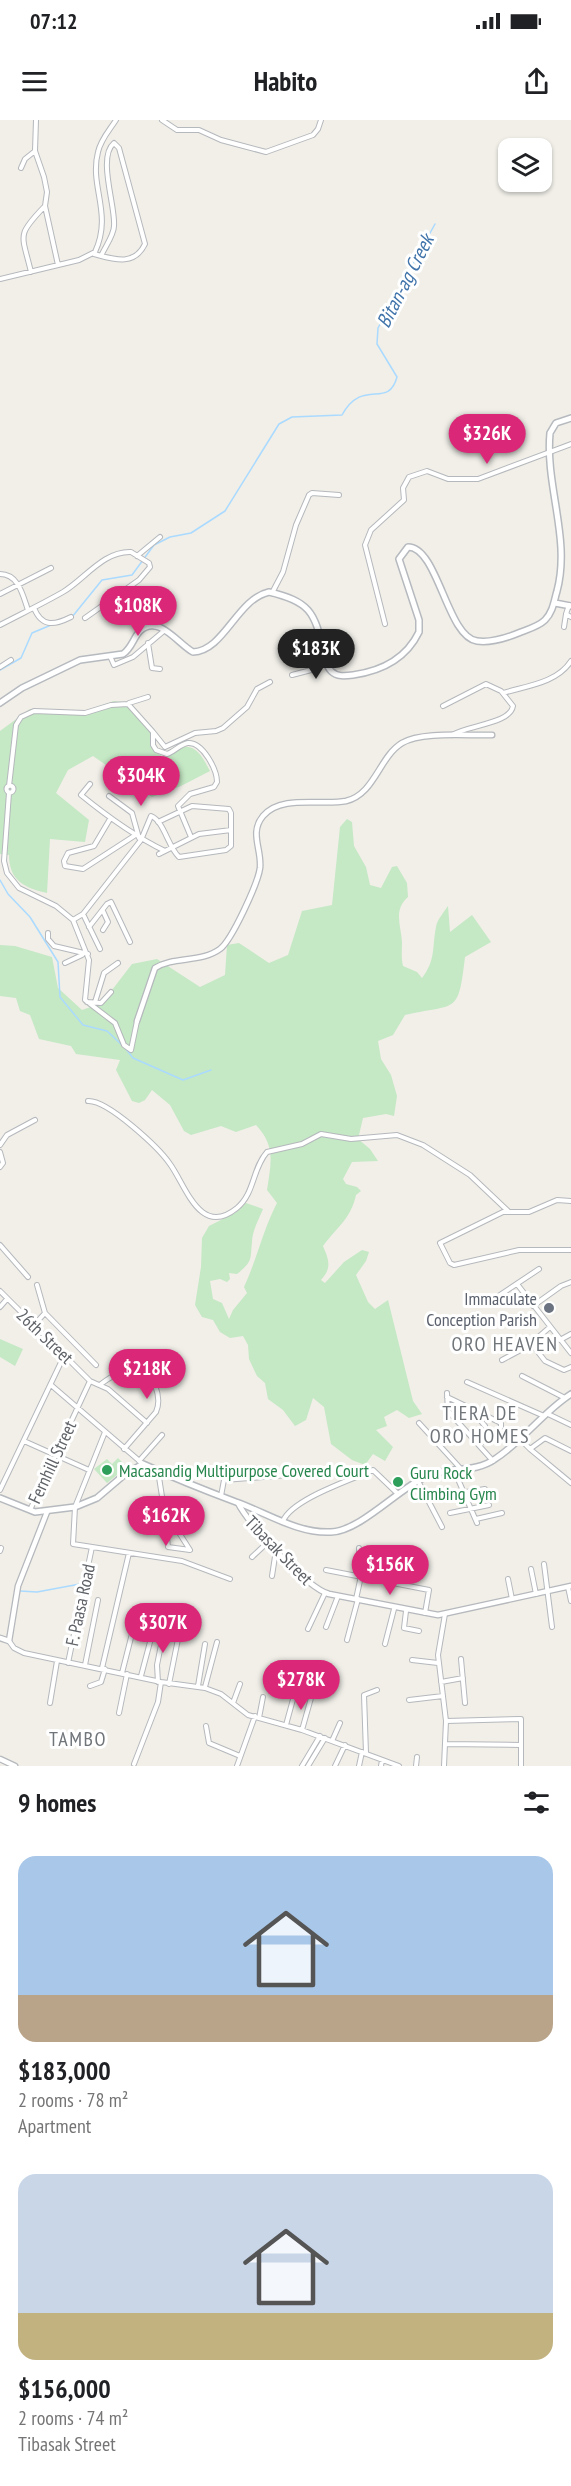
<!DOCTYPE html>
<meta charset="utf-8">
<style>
:root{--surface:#fff;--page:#f6f6f6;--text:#202124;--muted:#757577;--accent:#db2777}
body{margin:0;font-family:"PT Sans Narrow",sans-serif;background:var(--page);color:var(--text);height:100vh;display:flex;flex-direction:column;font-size:22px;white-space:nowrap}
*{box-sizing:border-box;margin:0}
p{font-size:20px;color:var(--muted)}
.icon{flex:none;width:33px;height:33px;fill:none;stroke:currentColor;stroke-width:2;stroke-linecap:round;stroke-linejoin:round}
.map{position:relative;height:1646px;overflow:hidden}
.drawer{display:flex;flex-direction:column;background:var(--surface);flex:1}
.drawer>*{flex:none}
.fabs{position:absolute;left:498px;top:18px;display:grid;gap:12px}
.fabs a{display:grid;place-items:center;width:54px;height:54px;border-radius:12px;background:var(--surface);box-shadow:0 2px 4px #0004;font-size:30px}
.price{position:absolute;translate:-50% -51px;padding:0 14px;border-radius:21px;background:var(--accent);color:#fff;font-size:20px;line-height:39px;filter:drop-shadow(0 2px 3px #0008)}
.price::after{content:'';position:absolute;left:50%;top:36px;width:18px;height:14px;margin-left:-9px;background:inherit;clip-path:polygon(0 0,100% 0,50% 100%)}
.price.current{background:#222;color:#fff}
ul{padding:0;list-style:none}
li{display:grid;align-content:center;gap:12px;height:318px;padding:0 18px}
li span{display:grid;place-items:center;height:186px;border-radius:18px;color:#555}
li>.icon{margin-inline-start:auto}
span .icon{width:108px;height:108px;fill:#fffc;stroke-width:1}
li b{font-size:26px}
h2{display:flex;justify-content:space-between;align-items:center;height:72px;padding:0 18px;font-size:26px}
.status{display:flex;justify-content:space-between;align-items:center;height:42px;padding:0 30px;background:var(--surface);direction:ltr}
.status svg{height:16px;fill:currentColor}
header{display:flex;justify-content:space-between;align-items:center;height:78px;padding:0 18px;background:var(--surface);font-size:27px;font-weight:600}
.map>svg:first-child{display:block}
.green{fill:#c5e8c5}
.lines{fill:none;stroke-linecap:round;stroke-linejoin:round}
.stream{stroke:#aadaff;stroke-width:1.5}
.minor-casing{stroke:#b5b8bc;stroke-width:6}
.tertiary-casing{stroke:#b5b8bc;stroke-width:7}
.secondary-casing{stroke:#b6babf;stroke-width:8}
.minor{stroke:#fff;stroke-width:4}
.tertiary{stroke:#fff;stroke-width:4.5}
.secondary{stroke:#fff;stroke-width:5}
.worship-dot{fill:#6b7280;stroke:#fff;stroke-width:2}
.leisure-dot{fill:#2e9e5b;stroke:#fff;stroke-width:2}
.labels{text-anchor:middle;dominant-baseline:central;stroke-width:6;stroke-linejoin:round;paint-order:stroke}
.worship-label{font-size:18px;fill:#5b616d;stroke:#fff;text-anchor:end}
.street-label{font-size:18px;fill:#5f6368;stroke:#fff}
.leisure-label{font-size:18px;fill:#27864d;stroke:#fff;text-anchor:start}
.water-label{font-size:20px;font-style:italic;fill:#4174aa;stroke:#fff}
.neighbourhood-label{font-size:20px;letter-spacing:1.5px;fill:#70757a;stroke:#fff}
</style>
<div class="status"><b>07:12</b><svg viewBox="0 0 49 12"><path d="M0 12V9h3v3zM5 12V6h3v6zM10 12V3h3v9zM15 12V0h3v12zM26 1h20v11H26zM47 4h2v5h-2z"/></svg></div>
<header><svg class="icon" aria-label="menu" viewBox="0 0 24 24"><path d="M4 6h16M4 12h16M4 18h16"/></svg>Habito<svg class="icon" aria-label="share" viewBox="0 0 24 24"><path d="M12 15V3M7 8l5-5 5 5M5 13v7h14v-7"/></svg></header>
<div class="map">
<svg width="571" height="1646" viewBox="0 0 571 1646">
<rect width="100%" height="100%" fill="#f1efe8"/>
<!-- green -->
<path class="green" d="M114,581L129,583C135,591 143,599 148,607C155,619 147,628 162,636C170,635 174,630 180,628C196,622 204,640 210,651L181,666L152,677L93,636L68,650L56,673L89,700L85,722L50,719L47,773C24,768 9,760 9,735L0,734V611L30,589L82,592Z
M347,699L352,702L354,726L366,747L370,765L381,768L392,747L397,746L407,763L408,777C393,790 401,805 402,822C402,830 401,838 403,846L417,852L422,858C436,840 432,827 436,807C437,800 444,792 448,786L450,812L472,795L491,822L465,837C458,896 457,883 405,895L393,915L378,921L381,939L391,955L397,976L394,996L386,994L363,998L358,1019L370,1029L378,1041L352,1042L343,1059L346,1064L357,1067L361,1071L356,1075C351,1099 336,1108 323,1126C329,1140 332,1148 321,1160L325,1163L344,1142L362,1130L369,1132L366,1141L356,1155L368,1182L375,1189L388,1180L413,1281L422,1294L409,1298L397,1290L384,1297L387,1306L376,1310L393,1327L385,1341L373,1334L365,1345L352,1340L331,1324L324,1287L313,1278L306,1300L295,1306L283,1290L268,1279L265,1263L257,1256L249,1239L248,1225L243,1216L230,1218L220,1212L213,1200L202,1197L195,1185L201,1147L202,1118L209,1106L235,1093L246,1083L263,1089C259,1099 252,1111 252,1122C250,1140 253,1141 237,1154L229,1153L230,1159L227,1162L220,1159L210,1161L213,1179L222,1183L229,1199L233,1190L247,1173L244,1167C257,1139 263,1110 277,1083L267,1070C271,1043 276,1026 256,1005L236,1012L221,1006L191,1015L184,1011L170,985L152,970L145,980L139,983L132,981L116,950L120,940L76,934L71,926L39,919L30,895L20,891L16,878L0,876V825L15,826L52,837L58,868L82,890L102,883L132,844L157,839L200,867L225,855L227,825L239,823L269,843L288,835L302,791L332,785L340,707Z
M0,1219L23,1229L15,1246L0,1237Z
M118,1338L127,1347L107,1363L94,1349L107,1339L112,1344Z"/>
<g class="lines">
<!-- stream -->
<path class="stream" d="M72,497L102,460L132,455L154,425L170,417L191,413L225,391L279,304L292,297L342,295C363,257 388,290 397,257L377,224L378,208L435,104
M59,504L68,500
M0,550L21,538L32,513L51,505
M0,760L8,774L30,797L58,842L60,877L83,905L107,911L123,926
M126,929L133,938L183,960L211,950
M20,1471L37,1472L80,1464"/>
<defs>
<path id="minor" d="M36,0L35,31L44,57L47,72L45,86L58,145
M162,0L177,10H199L221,20L266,32L313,15L318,9L321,0
M21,48L25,39L35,31
M94,134C113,139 134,147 145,124L119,28L114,23C97,37 116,87 114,106C114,115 105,127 101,136
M31,152C22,114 16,116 44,87
M0,159L79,140L95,132C113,93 89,67 98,32C101,19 109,11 116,0
M137,436L160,417
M0,454C19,454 23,476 28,490
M272,473L283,452L296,405L309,375L312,373L339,375
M0,474L51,448
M569,485L566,494L571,497
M34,488C42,508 55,505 71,497
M385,504L365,425L371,410L404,380L403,368L409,357L427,351L448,359H478L571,324
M0,505C21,494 42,484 63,472C85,459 103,431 131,432L149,443L150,447L139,460L85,498
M564,507L566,494
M148,523L152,548L160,549
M110,536L114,545L133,537L165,510
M0,547L11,540
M292,555L315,549L325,540
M503,573C526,566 557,563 571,541
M129,583L148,577
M443,586L486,564L501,571L513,586C510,604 468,605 452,615
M153,612L165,627L195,613L216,611L223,608L247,587L257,569L270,562
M90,664L81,675C108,697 134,716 165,731
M6.5 669a3.5 3.5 0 1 1 7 0a3.5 3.5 0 1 1-7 0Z
M9,666L16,605L21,597L34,591L85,593L111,585L128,584L153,612V625L156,630L167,634C174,632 180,624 188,623C203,622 217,650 217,662L214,667L190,674L178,686L191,717
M9,673L4,741L7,753L19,768L56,786L73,800L89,840L85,880L115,903L124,925L131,930L137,901
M109,676L132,693L139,718
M110,699L94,726L68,733L64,741L65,746L83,749L134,716
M159,734L199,714L231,710
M103,791L108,802L103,810
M83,794L100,829
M73,800L83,794L141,720L151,696C164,701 168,727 179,737L226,730L231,726V693L229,689L192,686L158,702
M89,807L107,784L111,782L130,822
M48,813V819L54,826L88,834
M65,843L82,835
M87,882L101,883L111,872
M95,882L104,853L118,843
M88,981C108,980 159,1028 170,1044C186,1066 200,1118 237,1088C255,1073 252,1049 267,1032L302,1024L321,1014L351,1019L397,1015L423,1025L470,1055L508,1091
M0,1025L7,1015L35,1000
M0,1032L3,1043L0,1047
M571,1081L557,1080L529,1092H503L440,1123L450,1143L454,1145L519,1130H571
M0,1125L28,1157
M517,1164L571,1233
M37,1165L45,1193L96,1245
M0,1171L90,1261L108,1269L147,1303
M491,1181L539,1149
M533,1186L561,1166L571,1162
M0,1187L7,1179
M33,1206L45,1193
M560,1220L571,1214
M531,1223L545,1241L564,1250L571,1247
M502,1240L528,1226L550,1207
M522,1256L565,1278
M467,1262L544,1296
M101,1264C110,1257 124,1249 136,1250C155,1252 162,1278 156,1292L124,1329
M51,1265L143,1344
M447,1273L448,1291L493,1341
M447,1277L501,1303V1307L479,1325
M477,1290L476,1295L485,1306
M548,1294L571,1305
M419,1303L461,1349
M105,1312L75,1387L73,1424L182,1441L230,1459
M521,1320L530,1329
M24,1321L89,1350
M571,1331L545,1318L530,1329L571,1363
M139,1341L162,1315
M454,1350L477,1403
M158,1351L164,1389L190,1430L168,1427L164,1389
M418,1361L442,1407
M0,1370L64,1236
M447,1375L485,1369
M221,1376L224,1360L288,1355
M30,1390L90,1261
M450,1393L489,1385
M476,1399L502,1393
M283,1401C292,1379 351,1360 373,1350L397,1373
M359,1428L360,1456
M0,1431L1,1428
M252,1437L268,1422
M544,1444L552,1507
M531,1449L536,1474
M326,1450L429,1470L425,1493
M272,1456L276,1430
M508,1459L512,1479
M568,1467L571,1481
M356,1479L361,1456
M406,1491L404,1508L419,1511
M326,1507L338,1476
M308,1509L325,1473
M347,1520L358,1479
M9,1521L14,1528L24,1533L161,1562L205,1568L221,1574L248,1595L302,1610L399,1646
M385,1524L394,1489
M461,1539L465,1583
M412,1540L438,1543
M68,1543L92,1427
M85,1545L98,1480
M102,1548L129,1433
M122,1553L138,1490
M141,1556L159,1488
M158,1562L157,1545L163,1515
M441,1562L463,1558
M169,1564L180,1509
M90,1566L101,1562L105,1549
M198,1566L205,1524
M205,1567L217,1522
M409,1580L443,1576
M50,1583L57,1541
M233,1583L240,1564
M119,1593L127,1554
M259,1598L263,1577
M446,1601L521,1599V1646
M286,1605L295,1572
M206,1606L209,1623L240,1636
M302,1610L311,1578
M332,1621L340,1603
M445,1624L521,1625
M366,1633L364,1575L377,1570
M134,1644L158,1582L161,1562
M237,1646L255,1596
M302,1646L320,1616
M308,1646L325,1618
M335,1646L345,1625
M359,1646L362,1632
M381,1646L382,1640
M416,1646L417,1637
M444,1646L446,1601L438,1535L445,1494"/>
<path id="tertiary" d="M137,901L155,848C174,836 201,843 220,829C232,820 258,763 260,748C262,729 249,713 263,696C281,674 322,686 346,681C375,674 379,637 402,623C422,611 469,616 492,615
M238,1383C248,1404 307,1468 329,1474L438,1495L571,1466
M0,1518L9,1521L18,1466L47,1392
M0,1639L15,1646"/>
<path id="secondary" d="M555,483L571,486
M0,583L22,568L80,540L123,534C132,528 133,518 140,511C158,493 179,525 193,532C224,531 237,479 269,472C309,481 315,492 323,530C325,537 325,545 331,551C337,557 345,556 353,555C381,551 406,539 419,512V500L399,439L408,427C438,427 447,517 477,521C490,523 509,517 521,512C529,509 539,506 545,500C553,492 554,481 557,471C571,419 545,366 550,313L556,303L571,298
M0,1378L35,1392L75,1387L97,1378L124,1355L143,1344C174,1358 204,1370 236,1382C265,1392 298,1414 331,1412C360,1411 397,1370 425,1357C447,1346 474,1354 495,1339C523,1321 543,1292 571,1274"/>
</defs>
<!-- minor casing -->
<use href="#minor" class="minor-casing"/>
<!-- tertiary casing -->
<use href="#tertiary" class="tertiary-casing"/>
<!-- secondary casing -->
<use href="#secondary" class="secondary-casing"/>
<!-- minor -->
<use href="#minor" class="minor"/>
<!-- tertiary -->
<use href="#tertiary" class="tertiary"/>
<!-- secondary -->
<use href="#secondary" class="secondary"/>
</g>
<!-- markers -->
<circle class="worship-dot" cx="549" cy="1188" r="6"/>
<g class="leisure-dot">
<circle cx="107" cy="1350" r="6"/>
<circle cx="398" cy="1362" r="6"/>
</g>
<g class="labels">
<!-- worship labels -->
<g class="worship-label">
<text x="537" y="1178">Immaculate<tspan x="537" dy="21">Conception Parish</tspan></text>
</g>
<!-- street labels -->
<g class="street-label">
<text transform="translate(45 1216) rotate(44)">26th Street</text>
<text transform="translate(52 1342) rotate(-65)">Fernhill Street</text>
<text transform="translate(279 1430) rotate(46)">Tibasak Street</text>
<text transform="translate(80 1485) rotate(-78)">F. Paasa Road</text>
</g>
<!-- leisure labels -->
<g class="leisure-label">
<text x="119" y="1350">Macasandig Multipurpose Covered Court</text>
<text x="410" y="1352">Guru Rock<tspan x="410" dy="21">Climbing Gym</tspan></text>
</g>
<!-- water labels -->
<g class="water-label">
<text transform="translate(405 161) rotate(-63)">Bitan-ag Creek</text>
</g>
<!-- neighbourhood labels -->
<g class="neighbourhood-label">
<text x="505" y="1224">ORO HEAVEN</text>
<text x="480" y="1293">TIERA DE<tspan x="480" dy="23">ORO HOMES</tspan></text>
<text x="78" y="1619">TAMBO</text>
</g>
</g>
</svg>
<div class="fabs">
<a><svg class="icon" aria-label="layers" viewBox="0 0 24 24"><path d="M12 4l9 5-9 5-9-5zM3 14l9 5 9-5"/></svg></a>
</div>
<b class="price" style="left:487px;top:345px">$326K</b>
<b class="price" style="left:138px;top:517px">$108K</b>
<b class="price current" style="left:316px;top:560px">$183K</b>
<b class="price" style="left:141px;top:687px">$304K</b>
<b class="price" style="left:147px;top:1280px">$218K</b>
<b class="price" style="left:166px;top:1427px">$162K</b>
<b class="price" style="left:390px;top:1476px">$156K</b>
<b class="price" style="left:163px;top:1534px">$307K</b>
<b class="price" style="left:301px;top:1591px">$278K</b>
</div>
<section class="drawer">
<h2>9 homes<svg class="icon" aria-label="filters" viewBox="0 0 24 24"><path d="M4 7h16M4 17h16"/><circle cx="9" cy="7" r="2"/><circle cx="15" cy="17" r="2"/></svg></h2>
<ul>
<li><span style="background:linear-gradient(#a9c7e8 75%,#b9a48a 0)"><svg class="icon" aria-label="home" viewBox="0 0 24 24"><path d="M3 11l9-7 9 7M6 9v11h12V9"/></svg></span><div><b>$183,000</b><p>2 rooms · 78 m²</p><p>Apartment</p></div></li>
<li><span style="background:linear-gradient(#c9d6e8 75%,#c2b280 0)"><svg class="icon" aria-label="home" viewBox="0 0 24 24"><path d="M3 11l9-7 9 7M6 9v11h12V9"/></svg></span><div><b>$156,000</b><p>2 rooms · 74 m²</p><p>Tibasak Street</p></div></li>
</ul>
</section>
